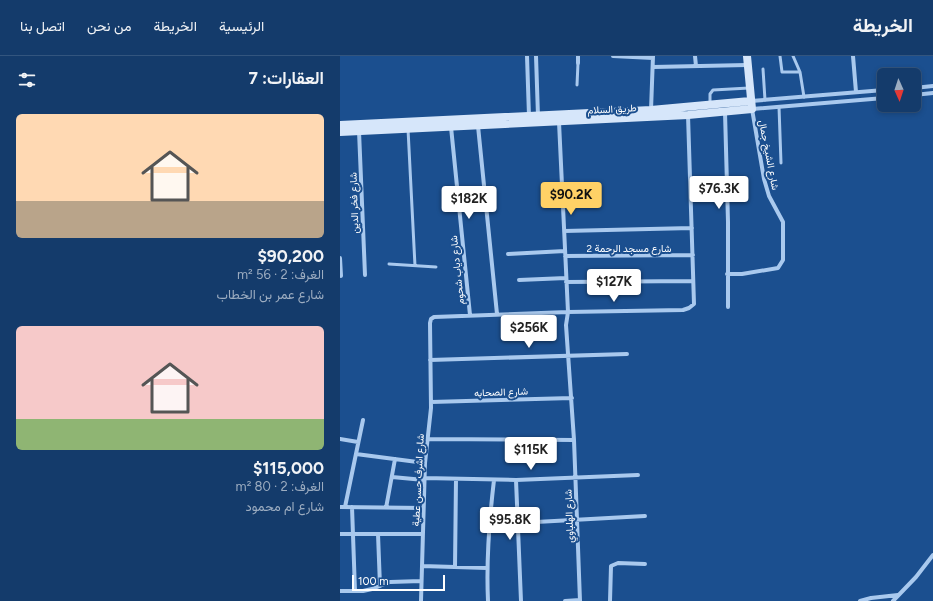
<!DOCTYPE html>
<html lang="ar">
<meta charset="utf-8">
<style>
:root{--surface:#143b6b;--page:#1d4271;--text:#f1f3f6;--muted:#9dadc1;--line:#33557e;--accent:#ffd166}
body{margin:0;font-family:Figtree,Vazirmatn,sans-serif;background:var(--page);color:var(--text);direction:rtl;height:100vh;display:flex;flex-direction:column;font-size:15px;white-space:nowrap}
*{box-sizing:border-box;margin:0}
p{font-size:13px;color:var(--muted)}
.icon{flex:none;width:22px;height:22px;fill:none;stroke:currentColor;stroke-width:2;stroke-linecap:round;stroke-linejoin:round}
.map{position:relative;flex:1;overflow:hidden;direction:ltr}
.sheet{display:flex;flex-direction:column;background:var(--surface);width:340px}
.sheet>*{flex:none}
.needle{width:26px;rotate:177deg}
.buttons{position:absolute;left:537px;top:12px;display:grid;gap:8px}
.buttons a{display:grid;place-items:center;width:44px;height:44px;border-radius:6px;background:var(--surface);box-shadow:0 2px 6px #0003,0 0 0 1px var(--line);font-size:20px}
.scale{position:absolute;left:12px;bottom:10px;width:93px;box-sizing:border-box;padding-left:4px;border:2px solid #fff;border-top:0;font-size:11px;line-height:14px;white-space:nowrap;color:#fff;-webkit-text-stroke:3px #1b4f8f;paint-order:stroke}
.price{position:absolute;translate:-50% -34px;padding:0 9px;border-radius:4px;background:#fff;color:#222;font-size:13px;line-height:26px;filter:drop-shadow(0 1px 2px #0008)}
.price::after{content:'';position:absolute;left:50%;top:24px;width:12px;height:9px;margin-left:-6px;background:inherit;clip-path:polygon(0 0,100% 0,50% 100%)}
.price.on{background:var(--accent);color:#111}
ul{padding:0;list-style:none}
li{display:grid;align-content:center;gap:8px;height:212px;padding:0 16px}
li span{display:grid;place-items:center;height:124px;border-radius:6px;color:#555}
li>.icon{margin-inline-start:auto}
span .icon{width:72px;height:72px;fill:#fffc;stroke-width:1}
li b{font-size:17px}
h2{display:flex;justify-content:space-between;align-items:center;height:48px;padding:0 16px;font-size:17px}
header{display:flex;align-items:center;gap:24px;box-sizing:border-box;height:56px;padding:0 20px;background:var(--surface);border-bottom:1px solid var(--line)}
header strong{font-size:19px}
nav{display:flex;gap:22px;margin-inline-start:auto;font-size:14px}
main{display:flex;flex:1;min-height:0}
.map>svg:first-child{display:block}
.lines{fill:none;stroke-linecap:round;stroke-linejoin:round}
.lane{stroke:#a9c9ee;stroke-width:3}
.street{stroke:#a9c9ee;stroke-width:4}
.secondary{stroke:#d6e6fa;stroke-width:8}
.labels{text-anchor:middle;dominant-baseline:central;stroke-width:4;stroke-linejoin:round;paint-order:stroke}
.street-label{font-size:10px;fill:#fff;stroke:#1b4f8f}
</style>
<header>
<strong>الخريطة</strong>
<nav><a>الرئيسية</a><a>الخريطة</a><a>من نحن</a><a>اتصل بنا</a></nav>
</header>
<main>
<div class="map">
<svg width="593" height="545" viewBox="0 0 593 545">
<rect width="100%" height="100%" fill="#1b4f8f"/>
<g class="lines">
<!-- lane -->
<path class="lane" d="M440,0L442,16H460
M453,0L460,16L464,41
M423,13L425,44
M237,29L238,7
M370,48V38L373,34L409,32
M439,51L441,107
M68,73L75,210
M49,208L96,211"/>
<!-- street -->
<path class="street" d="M187,0L189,60
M196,0L198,60
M273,0L313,2
M355,0L356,10
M513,0L516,36
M238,7V0
M313,11L407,9
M574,32L593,30
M574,39L593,37
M411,45L544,34
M311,54L313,0
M385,56L388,166V251
M219,66L228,256L226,269L234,384L240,545
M138,70L157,258
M111,71L130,259
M19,75L25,219
M224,175L352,172
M168,198L225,195
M225,200L353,199
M0,202L1,220
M387,218H402L438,212L443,204V166L429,140L424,123L412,53L544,42
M179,224L226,222
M226,226L353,225
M90,304L287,298
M91,346L232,342
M0,383L18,386
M88,383L234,384
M16,398L85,407
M52,421L84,424
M84,422L176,424L298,419
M176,424L181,545
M0,451L83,452
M5,451L23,364
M12,451L15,535
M46,452L55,403
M178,467L305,460
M0,478H83
M38,478L40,530
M82,510L147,512
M115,511L116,423
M0,535H23L32,533L50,526L81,525
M81,545L85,407L91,352L90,267L91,263L94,261L228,256L343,254L349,252L354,248L348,59
M148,545C146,503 149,466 154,424
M225,545L240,544
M270,545L271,510L278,507L305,508
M520,545L531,542L558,539
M553,545L576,521L593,499"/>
<!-- secondary -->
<path class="secondary" d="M0,69L311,54L410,45
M0,76L348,59L412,53L407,0"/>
</g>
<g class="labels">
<!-- street labels -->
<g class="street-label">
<text transform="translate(272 53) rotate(-3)">طريق السلام</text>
<text transform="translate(429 99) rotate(79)">شارع الشيخ جمال</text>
<text transform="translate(14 147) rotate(-92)">شارع فخر الدين</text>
<text x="289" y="192">شارع مسجد الرحمة 2</text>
<text transform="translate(117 214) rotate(-96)">شارع دياب شحوم</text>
<text transform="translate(161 336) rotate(-2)">شارع الصحابه</text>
<text transform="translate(78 424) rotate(-87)">شارع اشرف حسن عطية</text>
<text transform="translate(229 460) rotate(-92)">شارع الهلباوي</text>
</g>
</g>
</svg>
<div class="buttons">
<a><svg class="needle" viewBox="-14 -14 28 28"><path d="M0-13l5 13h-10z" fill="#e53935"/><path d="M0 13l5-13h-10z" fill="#9dadc1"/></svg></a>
</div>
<div class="scale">100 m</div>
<b class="price" style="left:379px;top:154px">$76.3K</b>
<b class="price on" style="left:231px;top:160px">$90.2K</b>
<b class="price" style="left:129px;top:164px">$182K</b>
<b class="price" style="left:274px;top:247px">$127K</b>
<b class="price" style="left:189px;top:293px">$256K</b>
<b class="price" style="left:191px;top:415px">$115K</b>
<b class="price" style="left:170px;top:485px">$95.8K</b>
</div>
<section class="sheet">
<h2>العقارات: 7<svg class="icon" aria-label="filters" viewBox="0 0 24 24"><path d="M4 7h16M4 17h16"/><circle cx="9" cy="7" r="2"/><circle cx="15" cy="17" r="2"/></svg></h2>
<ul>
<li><span style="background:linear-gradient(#ffd9b3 70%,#b9a48a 0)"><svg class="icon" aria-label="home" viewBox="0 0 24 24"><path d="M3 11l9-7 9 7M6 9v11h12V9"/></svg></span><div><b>$90,200</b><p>الغرف: 2 · 56 m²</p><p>شارع عمر بن الخطاب</p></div></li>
<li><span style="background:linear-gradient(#f6c9c9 75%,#8fb573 0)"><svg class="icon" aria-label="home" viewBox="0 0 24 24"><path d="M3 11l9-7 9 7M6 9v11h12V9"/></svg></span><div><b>$115,000</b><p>الغرف: 2 · 80 m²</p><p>شارع ام محمود</p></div></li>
</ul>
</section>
</main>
